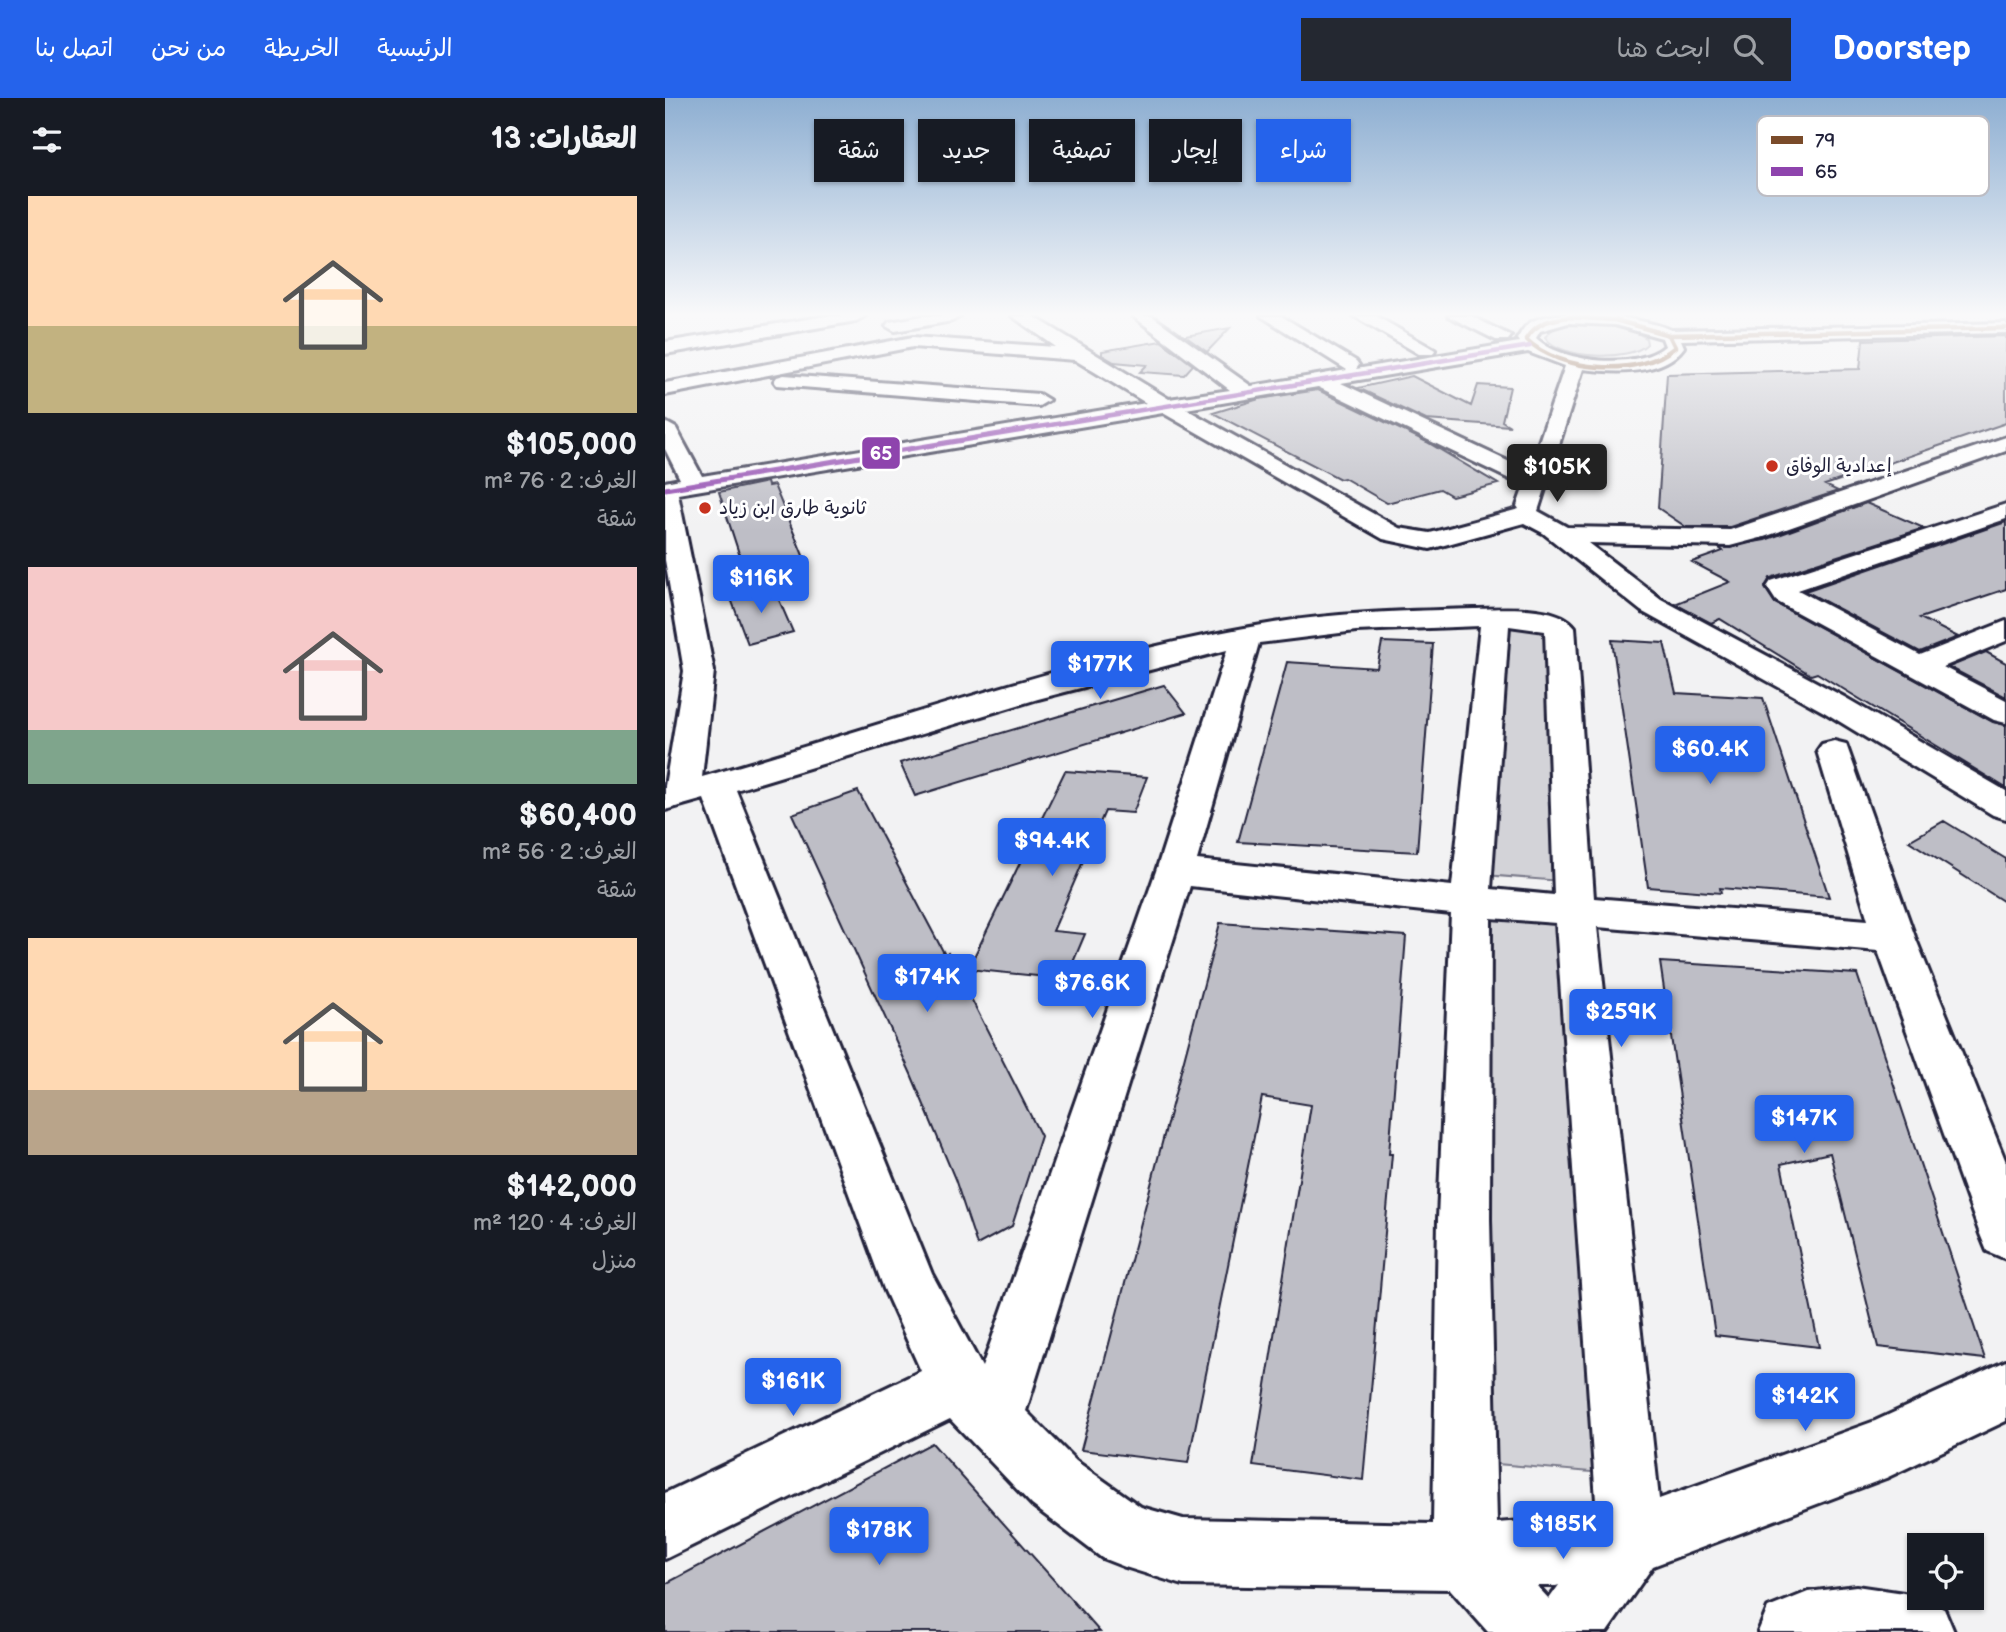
<!DOCTYPE html>
<html lang="ar">
<meta charset="utf-8">
<style>
:root{--surface:#171b24;--page:#242831;--text:#f1f3f6;--muted:#9ea1a6;--accent:#2563eb}
body{margin:0;font-family:"Balsamiq Sans","Playpen Sans Arabic",sans-serif;background:var(--page);color:var(--text);direction:rtl;height:100vh;display:flex;flex-direction:column;font-size:26px;white-space:nowrap}
*{box-sizing:border-box;margin:0}
p{font-size:23px;color:var(--muted)}
.icon{flex:none;width:38px;height:38px;fill:none;stroke:currentColor;stroke-width:2;stroke-linecap:round;stroke-linejoin:round}
.map{position:relative;flex:1;overflow:hidden;direction:ltr}
.drawer{display:flex;flex-direction:column;background:var(--surface);width:665px}
.drawer>*{flex:none}
.hud{position:absolute;left:21px;top:21px;width:665px;height:63px;direction:rtl;display:flex;gap:14px}
.fabs{position:absolute;left:1242px;top:1435px;display:grid;gap:14px}
.fabs a{display:grid;place-items:center;width:77px;height:77px;border-radius:0px;background:var(--surface);box-shadow:0 2px 5px #0004;font-size:35px}
.price{position:absolute;translate:-50% -60px;padding:0 16px;border-radius:7px;background:var(--accent);color:#fff;font-size:23px;line-height:46px;filter:drop-shadow(0 2px 4px #0008)}
.price::after{content:'';position:absolute;left:50%;top:42px;width:21px;height:16px;margin-left:-10px;background:inherit;clip-path:polygon(0 0,100% 0,50% 100%)}
.price.on{background:#222;color:#fff}
ul{padding:0;list-style:none}
li{display:grid;align-content:center;gap:14px;height:371px;padding:0 28px}
li span{display:grid;place-items:center;height:217px;border-radius:0px;color:#555}
li>.icon{margin-inline-start:auto}
span .icon{width:126px;height:126px;fill:#fffc;stroke-width:1}
li b{font-size:30px}
h2{display:flex;justify-content:space-between;align-items:center;height:84px;padding:0 28px;font-size:30px}
.pill{padding:0 24px;border-radius:0px;background:var(--surface);box-shadow:0 2px 5px #0004;font-size:24px;line-height:63px}
.pill.on{background:var(--accent);color:#fff}
header{display:flex;align-items:center;gap:42px;box-sizing:border-box;height:98px;padding:0 35px;background:var(--accent);color:#fff}
header strong{font-size:33px}
nav{display:flex;gap:38px;margin-inline-start:auto;font-size:24px}
.search{width:490px;height:63px;background:var(--page);display:flex;align-items:center;gap:18px;box-sizing:border-box;padding:0 24px;border-radius:0px;color:var(--muted);font-size:26px}
main{display:flex;flex:1;min-height:0}
.map>svg:first-child{display:block}
.green{fill:#d3d3d8;stroke:#7a7a8a;stroke-width:2}
.building{fill:#bebec6;stroke:#22223b;stroke-width:2}
.lines{fill:none;stroke-linecap:round;stroke-linejoin:round}
.minor-casing{stroke:#22223b;stroke-width:6}
.minor{fill:#fff;fill-rule:evenodd}
.bus-1-casing{stroke:#fff;stroke-width:7}
.bus-2-far1-casing{stroke:#fff;stroke-width:7}
.bus-2-casing{stroke:#fff;stroke-width:9}
.bus-1{stroke:#7a4b2a;stroke-width:4.5}
.bus-2-far1{stroke:#8e44ad;stroke-width:4.5}
.bus-2{stroke:#8e44ad;stroke-width:5}
.poi-dot{fill:#c8321e;stroke:#fff;stroke-width:2.5}
.labels{text-anchor:middle;dominant-baseline:central;stroke-width:6;stroke-linejoin:round;paint-order:stroke}
.far-poi-label{font-size:19px;fill:#22223b;stroke:#fff;text-anchor:start}
.key{fill:#fff;stroke:#bdbdc4;stroke-width:2}
.key-label{font-size:19px;fill:#22223b}
.line-badge{stroke:#fff;stroke-width:2.5}
.badge-label{font-size:19px;text-anchor:middle;font-weight:bold;fill:#fff}
</style>
<header>
<strong>Doorstep</strong>
<div class="search"><svg class="icon" aria-label="search" viewBox="0 0 24 24"><circle cx="10" cy="10" r="6"/><path d="M15 15l6 6"/></svg>ابحث هنا</div>
<nav><a>الرئيسية</a><a>الخريطة</a><a>من نحن</a><a>اتصل بنا</a></nav>
</header>
<main>
<div class="map">
<svg width="1341" height="1534" viewBox="0 0 1341 1534">
<rect width="100%" height="100%" fill="#f2f2f3"/>
<filter id="ink" filterUnits="userSpaceOnUse"><feTurbulence type="fractalNoise" baseFrequency=".0143" numOctaves="2"/><feDisplacementMap in="SourceGraphic" scale="14" xChannelSelector="R" yChannelSelector="G"/><feConvolveMatrix kernelMatrix="1 2 1 2 8 2 1 2 1" color-interpolation-filters="sRGB"/></filter>
<g filter="url(#ink)">
<!-- green -->
<path class="green" d="M916,225L963,230L981,240L982,246C965,264 893,261 880,239L890,229Z
M837,524L886,528L896,783L807,776Z
M805,817L904,826L937,1375L821,1365Z"/>
<!-- building -->
<path class="building" d="M565,230L542,254L520,238Z
M1341,238V325L1160,387L1173,393L1065,429H1021L993,410L1002,276L1195,271L1198,242Z
M496,243L528,267L519,277L475,274L482,267L449,264L437,257V253Z
M747,278L806,308L813,287L845,289L837,323L845,328L761,322L693,290Z
M653,292L762,344L833,386L787,398L775,391L722,405L679,380L675,381L548,315L594,301Z
M102,384L103,388L109,387L142,467L82,480L54,394Z
M1201,405L1259,430L1105,480L1100,490L1110,505L1328,624L1341,627V690L1152,575L1146,577L1055,521L1046,525L1010,506L1065,484L1027,464L1058,453L1054,450L1100,442Z
M1341,424V491L1255,520L1293,539L1255,554L1140,493Z
M108,488L128,534L83,546L65,498Z
M947,542L999,545L1011,595L1098,600L1164,799L1055,790L1056,795L983,789Z
M717,544L768,546L752,754L573,744L622,564L712,570Z
M1321,554L1341,565V599L1284,569Z
M499,587L521,615L250,698L235,665Z
M400,673L482,679L468,715L440,713L388,833L420,836L401,881L303,871Z
M193,693L280,857L283,855L376,1038L347,1128L312,1147L290,1081L246,976L127,716Z
M1279,723L1341,761V805L1244,743Z
M555,825L741,838L724,1056H727L698,1382L588,1368L646,1007L597,999L523,1365L416,1352Z
M995,864L1192,876L1320,1261L1213,1249L1165,1055L1116,1066L1154,1249L1050,1237Z
M267,1345L435,1534H0V1486Z"/>
<g class="lines">
<defs>
<path id="minor" d="M161,218H200L191,223L0,256V244Z
M258,218H296L287,223L230,233L221,228L224,224Z
M347,218H368L504,301L565,292L468,218H487L586,288L682,272L596,218H616L691,263L694,267L691,271L854,244L852,241C856,235 859,228 866,224C894,208 977,219 1006,232L1341,225V235L1016,242L1019,249C998,278 950,275 918,271L873,413L902,429L1065,432L1341,339V353L1099,439L1065,448L923,445L996,501L1181,600L1341,693V721L1328,717L1159,614L976,513L878,435L859,425L765,451L718,441L498,315L13,396L49,573L37,679C226,626 414,556 609,525C675,514 742,513 809,511C835,511 893,505 910,529L929,800L1203,822L1152,653L1157,646L1169,643L1181,646L1250,839L1341,1064V1161L1322,1153L1315,1136L1213,853L932,829L994,1401L1210,1323L1341,1263V1323L1221,1380L988,1468L942,1534H823L785,1491L518,1487L460,1469L437,1460L367,1407L285,1321L0,1461V1395L256,1273L219,1191L39,701L0,712V688L19,573L0,462V384L15,381L0,351V324L11,330L37,378L481,305L410,262L248,249L0,297V285L248,239L391,249ZM903,225L950,227L997,240L1000,248C973,272 896,265 871,240L875,233ZM863,254L900,268L864,373L676,285ZM653,289L859,388L852,408L854,411L765,435L734,430L521,311ZM815,528L787,788L532,762L594,545L691,533ZM844,528L880,533L889,797L826,791ZM562,552L491,773L317,1269L267,1176L71,692L373,601ZM525,788L786,816L773,1121L768,1426L518,1421L476,1409L411,1363L361,1313ZM826,820L891,825L932,1417L832,1425L825,1121ZM894,1487L884,1501L872,1488H891Z
M689,218H711L770,252L768,256H754Z
M783,218H806L846,238L843,242H831Z
M119,277L374,296L384,302L374,308L112,287L109,283L112,279Z
M1341,406V421L1133,492L1255,557L1341,523V543L1278,569L1341,602V625L1329,622L1111,503L1102,489L1106,483Z
M1191,1488L1239,1495L1279,1510L1289,1534H1093L1103,1510L1143,1494Z"/>
</defs>
<!-- minor casing -->
<use href="#minor" class="minor-casing"/>
<!-- minor -->
<use href="#minor" class="minor"/>
<defs>
<path id="bus-1" d="M903,219L950,222L1004,237L1010,249C975,280 894,274 861,241C872,224 884,222 903,219Z
M1004,237L1341,230"/>
<path id="bus-2-far1" d="M349,333L865,248"/>
<path id="bus-2" d="M0,391L359,332"/>
</defs>
<!-- bus-1 casing -->
<use href="#bus-1" class="bus-1-casing"/>
<!-- bus-2-far1 casing -->
<use href="#bus-2-far1" class="bus-2-far1-casing"/>
<!-- bus-2 casing -->
<use href="#bus-2" class="bus-2-casing"/>
<!-- bus-1 -->
<use href="#bus-1" class="bus-1"/>
<!-- bus-2-far1 -->
<use href="#bus-2-far1" class="bus-2-far1"/>
<!-- bus-2 -->
<use href="#bus-2" class="bus-2"/>
</g>
</g>
<!-- sky -->
<linearGradient id="sky" x2="0" y2="1"><stop stop-color="#8eafd2"/><stop offset="0.5" stop-color="#f9f9fa"/><stop offset="1" stop-color="#f9f9fa" stop-opacity="0"/></linearGradient>
<rect width="1341" height="433" fill="url(#sky)"/>
<!-- markers -->
<g class="poi-dot">
<circle cx="1107" cy="368" r="7"/>
<circle cx="40" cy="410" r="7"/>
</g>
<g class="labels">
<!-- far-poi labels -->
<g class="far-poi-label">
<text x="1121" y="368">إعدادية الوفاق</text>
<text x="54" y="410">ثانوية طارق ابن زياد</text>
</g>
</g>
<!-- legend -->
<rect x="1092" y="18" width="232" height="80" rx="10" class="key"/>
<rect x="1106" y="38" width="32" height="8" fill="#7a4b2a"/>
<rect x="1106" y="69" width="32" height="9" fill="#8e44ad"/>
<g class="key-label">
<text x="1150" y="49">79</text>
<text x="1150" y="80">65</text>
</g>
<rect class="line-badge" x="196" y="338" width="40" height="34" rx="7" fill="#8e44ad"/>
<g class="badge-label">
<text x="216" y="362">65</text>
</g>
</svg>
<div class="fabs">
<a><svg class="icon" aria-label="locate" viewBox="0 0 24 24"><circle cx="12" cy="12" r="6"/><path d="M12 2v4M12 18v4M2 12h4M18 12h4"/></svg></a>
</div>
<b class="price on" style="left:892px;top:406px">$105K</b>
<b class="price" style="left:96px;top:517px">$116K</b>
<b class="price" style="left:435px;top:603px">$177K</b>
<b class="price" style="left:1045px;top:688px">$60.4K</b>
<b class="price" style="left:387px;top:780px">$94.4K</b>
<b class="price" style="left:262px;top:916px">$174K</b>
<b class="price" style="left:427px;top:922px">$76.6K</b>
<b class="price" style="left:956px;top:951px">$259K</b>
<b class="price" style="left:1139px;top:1057px">$147K</b>
<b class="price" style="left:128px;top:1320px">$161K</b>
<b class="price" style="left:1140px;top:1335px">$142K</b>
<b class="price" style="left:898px;top:1463px">$185K</b>
<b class="price" style="left:214px;top:1469px">$178K</b>
<div class="hud">
<a class="pill on">شراء</a>
<a class="pill">إيجار</a>
<a class="pill">تصفية</a>
<a class="pill">جديد</a>
<a class="pill">شقة</a>
</div>
</div>
<section class="drawer">
<h2>العقارات: 13<svg class="icon" aria-label="filters" viewBox="0 0 24 24"><path d="M4 7h16M4 17h16"/><circle cx="9" cy="7" r="2"/><circle cx="15" cy="17" r="2"/></svg></h2>
<ul>
<li><span style="background:linear-gradient(#ffd9b3 60%,#c2b280 0)"><svg class="icon" aria-label="home" viewBox="0 0 24 24"><path d="M3 11l9-7 9 7M6 9v11h12V9"/></svg></span><div><b>$105,000</b><p>الغرف: 2 · 76 m²</p><p>شقة</p></div></li>
<li><span style="background:linear-gradient(#f6c9c9 75%,#7fa58c 0)"><svg class="icon" aria-label="home" viewBox="0 0 24 24"><path d="M3 11l9-7 9 7M6 9v11h12V9"/></svg></span><div><b>$60,400</b><p>الغرف: 2 · 56 m²</p><p>شقة</p></div></li>
<li><span style="background:linear-gradient(#ffd9b3 70%,#b9a48a 0)"><svg class="icon" aria-label="home" viewBox="0 0 24 24"><path d="M3 11l9-7 9 7M6 9v11h12V9"/></svg></span><div><b>$142,000</b><p>الغرف: 4 · 120 m²</p><p>منزل</p></div></li>
</ul>
</section>
</main>
